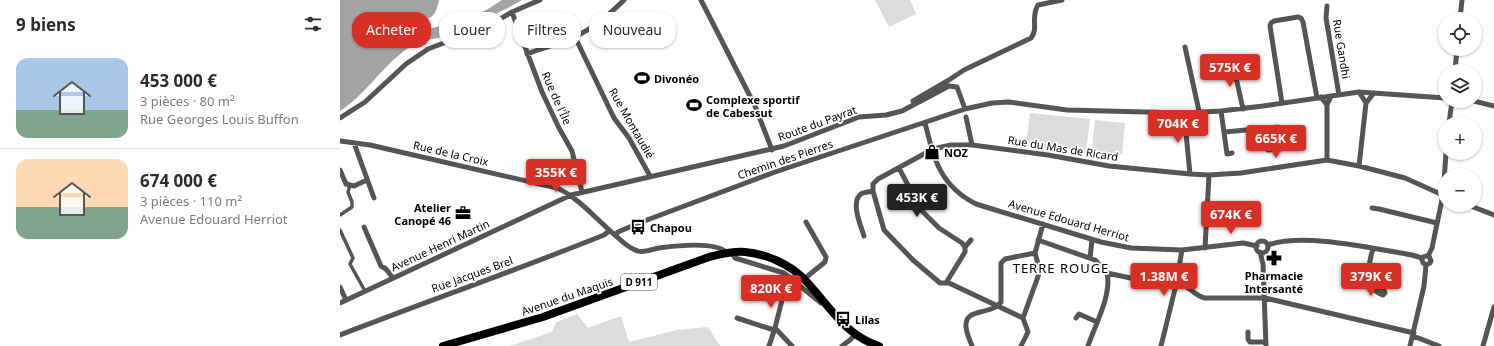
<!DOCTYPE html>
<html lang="fr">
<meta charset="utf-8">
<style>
:root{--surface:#fff;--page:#f2f2f3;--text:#2b2b33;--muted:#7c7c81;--line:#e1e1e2;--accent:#d93025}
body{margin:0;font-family:"Noto Sans",sans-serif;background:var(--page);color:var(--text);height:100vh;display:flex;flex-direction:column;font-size:15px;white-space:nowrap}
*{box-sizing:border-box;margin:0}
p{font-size:13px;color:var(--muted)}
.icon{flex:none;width:22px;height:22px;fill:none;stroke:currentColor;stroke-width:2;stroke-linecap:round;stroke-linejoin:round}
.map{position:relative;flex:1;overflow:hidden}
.sheet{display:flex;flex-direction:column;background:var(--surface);width:340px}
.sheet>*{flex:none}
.top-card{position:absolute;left:12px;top:12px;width:380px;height:36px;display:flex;gap:8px}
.controls{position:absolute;left:1098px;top:12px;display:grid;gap:8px}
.controls a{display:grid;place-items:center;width:44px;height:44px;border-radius:50%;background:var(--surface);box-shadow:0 1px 3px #0004;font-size:20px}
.price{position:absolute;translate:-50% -34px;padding:0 9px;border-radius:4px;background:var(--accent);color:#fff;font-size:13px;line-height:26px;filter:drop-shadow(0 1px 2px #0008)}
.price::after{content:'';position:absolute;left:50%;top:24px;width:12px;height:9px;margin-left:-6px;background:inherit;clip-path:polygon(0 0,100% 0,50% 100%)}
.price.on{background:#222;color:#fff}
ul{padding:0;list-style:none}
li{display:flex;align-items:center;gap:12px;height:100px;padding:0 16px}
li+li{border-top:1px solid var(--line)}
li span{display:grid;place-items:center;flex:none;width:112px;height:80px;border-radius:12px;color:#555}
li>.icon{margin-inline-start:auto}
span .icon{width:48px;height:48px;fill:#fffc;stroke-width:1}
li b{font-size:17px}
h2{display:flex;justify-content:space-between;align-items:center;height:48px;padding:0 16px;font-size:17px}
.tag{padding:0 14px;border-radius:16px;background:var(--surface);box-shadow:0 1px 3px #0004;font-size:14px;line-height:36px}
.tag.on{background:var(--accent);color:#fff}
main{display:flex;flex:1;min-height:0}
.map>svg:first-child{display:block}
.green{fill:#dcdcdc}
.water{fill:#a3a3a3}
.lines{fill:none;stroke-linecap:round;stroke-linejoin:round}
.pedestrian{stroke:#555;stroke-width:3.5}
.minor{stroke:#555;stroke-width:5}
.primary{stroke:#000;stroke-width:8}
.labels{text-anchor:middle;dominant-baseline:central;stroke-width:3.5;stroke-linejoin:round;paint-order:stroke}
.shield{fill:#fff;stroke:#4c4c4c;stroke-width:1}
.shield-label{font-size:10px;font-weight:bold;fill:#000}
.street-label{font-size:11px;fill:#000;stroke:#fff}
.poi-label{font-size:11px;font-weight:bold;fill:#000;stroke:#fff;text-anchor:start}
.quarter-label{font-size:13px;letter-spacing:1px;fill:#000;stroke:#fff}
</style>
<main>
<section class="sheet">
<h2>9 biens<svg class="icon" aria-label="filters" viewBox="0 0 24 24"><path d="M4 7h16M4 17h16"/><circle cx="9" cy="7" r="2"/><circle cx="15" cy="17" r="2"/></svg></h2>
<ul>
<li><span style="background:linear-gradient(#a9c7e8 65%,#7fa58c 0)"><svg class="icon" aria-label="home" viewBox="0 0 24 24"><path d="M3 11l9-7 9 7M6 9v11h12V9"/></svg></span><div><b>453 000 €</b><p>3 pièces · 80 m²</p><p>Rue Georges Louis Buffon</p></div></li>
<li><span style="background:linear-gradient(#ffd9b3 60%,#7fa58c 0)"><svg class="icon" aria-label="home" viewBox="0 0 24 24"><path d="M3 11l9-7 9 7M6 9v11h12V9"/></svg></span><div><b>674 000 €</b><p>3 pièces · 110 m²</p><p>Avenue Edouard Herriot</p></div></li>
</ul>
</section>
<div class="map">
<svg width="1154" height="346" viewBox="0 0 1154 346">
<rect width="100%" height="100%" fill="#fff"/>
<!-- green -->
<path class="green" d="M535,0H570L576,14L549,27Z
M690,113L750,119L746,152L686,146Z
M755,120L785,123L782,154L752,151Z
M237,314L248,328L281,316L289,342L337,330L368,327L380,346H170L212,332L216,322Z"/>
<!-- water -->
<path class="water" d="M0,0H99C94,21 92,14 78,25L77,29L79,30L120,23L148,9L162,0H182C160,13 136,23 113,33C99,40 83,38 70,47C43,64 27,94 0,111Z"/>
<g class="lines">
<!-- pedestrian -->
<path class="pedestrian" d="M0,215L12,207V202L8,192L10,185
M0,230L13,258L10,264L25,291"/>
<!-- minor -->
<path class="minor" d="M361,0L415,106L432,150
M987,6L986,18L999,95
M172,12L202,92L219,128L232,151L242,192
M1120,19L1122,0
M235,37L274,118L289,138L310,176
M845,47L859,111
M187,54C202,48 219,44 234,37C253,29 269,15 284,0
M893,64L903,109
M1115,71L1117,49
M1019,92L1026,103L1034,93
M981,97L987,105L991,96
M573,101L609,80L624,70L691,38C699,28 690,18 698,5L722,0
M1134,101L1154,106
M942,103L930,26L931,23L934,21L958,17L961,18L963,22L977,98
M881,111L887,154L892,153
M844,113L850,174
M626,117L632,145
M0,118L25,102L66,64L88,49L148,26L172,12L200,0
M585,123C594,159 600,186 636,204L761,242L791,248L842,250L903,243L917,246
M1109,123L1112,101
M885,132L938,127L940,149L928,150
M0,141L30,145L217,188C238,197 258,221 276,236C282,241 289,249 298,251C304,253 313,249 319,248C334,246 376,241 387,253
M14,143L34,198
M987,160V105
M1019,166L1026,103
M559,168L581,210L599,228L622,243L625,247
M0,170L6,184L14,186L27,180
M1128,205L1154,215
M1032,208L1039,209L1097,223
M24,227L41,266L46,269L53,278
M275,235L278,232L299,223L435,172L625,109L652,103L669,102L727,110L844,113L881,111L923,106L1019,92L1105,98
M524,236C521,226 510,202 521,194C524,192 529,192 533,191
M698,240L755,260L767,273L809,282L836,285
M916 247a6 6 0 1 1 12 0a6 6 0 1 1-12 0Z
M928,245C963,232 1035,249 1072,255L1082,258
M865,248L869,175
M1033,249C1028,264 1024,289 1043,295L1045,293L1043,288L1035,289
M920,252L923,264L926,346
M392,253L395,258L444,273L481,303L482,302
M1088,256L1092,248L1103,195L1106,153
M750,258L752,240
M464,279L485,262L486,257L466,222
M606,283L625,252V247L631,240
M836,283C850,285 854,296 865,298H925L1074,333
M0,287L6,300
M0,303L231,195L444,146L519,117L546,115L562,111L609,86L617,87L625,109
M397,318L434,330
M683,318L609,283H600L573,260L544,230L533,191V184L538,179L593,149L611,145H632L708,155L769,166L850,174L869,175L901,173L987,160L1019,166L1065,178L1105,196
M736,318L739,314L757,322
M435,328L452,346
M908,332V339L910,342H926
M0,335C88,301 177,270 264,235L269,231
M1073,336L1099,346
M429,346L435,328L448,276
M502,346L510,340L515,335
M632,346C630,340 625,331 626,324C627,308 652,315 661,302V263L665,259L695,253
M681,346L688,332L683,318L700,271L695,253L703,224
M748,346C755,325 772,295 767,273
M821,346L836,285L842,250
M1070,346L1084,286L1086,265L1083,263L1082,260L1083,257L1086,256H1089L1091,261L1090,263L1086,265
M1143,346L1154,307"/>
<!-- primary -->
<path class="primary" d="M103,346L203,317L369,257C381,254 393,251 405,252C426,254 450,264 465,280C489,305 504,335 539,346"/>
</g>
<!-- icons -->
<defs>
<symbol id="stadium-bare" viewBox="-9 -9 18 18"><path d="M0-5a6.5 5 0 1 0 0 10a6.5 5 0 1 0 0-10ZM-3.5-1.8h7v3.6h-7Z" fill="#000" stroke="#fff" stroke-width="2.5" paint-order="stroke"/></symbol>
<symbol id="shop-bare" viewBox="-9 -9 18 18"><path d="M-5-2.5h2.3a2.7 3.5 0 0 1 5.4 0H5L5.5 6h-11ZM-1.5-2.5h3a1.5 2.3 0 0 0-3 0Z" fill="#000" stroke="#fff" stroke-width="2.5" paint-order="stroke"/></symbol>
<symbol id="office-bare" viewBox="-9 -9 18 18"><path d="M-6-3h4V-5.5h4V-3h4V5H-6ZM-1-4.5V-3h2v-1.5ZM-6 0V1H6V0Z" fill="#000" stroke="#fff" stroke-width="2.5" paint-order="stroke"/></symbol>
<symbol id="bus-bare" viewBox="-9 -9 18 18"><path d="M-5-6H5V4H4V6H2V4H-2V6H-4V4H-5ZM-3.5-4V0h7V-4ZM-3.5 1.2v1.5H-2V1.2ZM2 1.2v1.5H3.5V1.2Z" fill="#000" stroke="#fff" stroke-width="2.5" paint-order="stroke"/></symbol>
<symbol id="pharmacy-bare" viewBox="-9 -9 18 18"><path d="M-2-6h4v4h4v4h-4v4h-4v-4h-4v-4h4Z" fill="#000" stroke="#fff" stroke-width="2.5" paint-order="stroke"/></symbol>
</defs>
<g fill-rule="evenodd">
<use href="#stadium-bare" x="291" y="67" width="22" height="22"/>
<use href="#stadium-bare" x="343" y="94" width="22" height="22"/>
<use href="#shop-bare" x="581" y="141" width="22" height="22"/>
<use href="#office-bare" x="112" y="202" width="22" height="22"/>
<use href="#bus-bare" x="287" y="216" width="22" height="22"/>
<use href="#pharmacy-bare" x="923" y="247" width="22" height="22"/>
<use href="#bus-bare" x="492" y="308" width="22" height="22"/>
</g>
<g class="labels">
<!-- shield labels -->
<rect class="shield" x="281" y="274" width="36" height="16" rx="3"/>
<g class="shield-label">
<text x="299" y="282">D 911</text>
</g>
<!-- street labels -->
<g class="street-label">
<text transform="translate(1002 49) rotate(81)">Rue Gandhi</text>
<text transform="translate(217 98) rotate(66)">Rue de l'Île</text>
<text transform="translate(292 123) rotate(60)">Rue Montaudié</text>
<text transform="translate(477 123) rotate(-20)">Route du Payrat</text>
<text transform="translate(723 148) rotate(9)">Rue du Mas de Ricard</text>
<text transform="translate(111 153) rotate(13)">Rue de la Croix</text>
<text transform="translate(445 159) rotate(-19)">Chemin des Pierres</text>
<text transform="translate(729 220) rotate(16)">Avenue Edouard Herriot</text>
<text transform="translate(100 245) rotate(-25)">Avenue Henri Martin</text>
<text transform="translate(132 274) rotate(-20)">Rue Jacques Brel</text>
<text transform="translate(227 296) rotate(-19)">Avenue du Maquis</text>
</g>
<!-- poi labels -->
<g class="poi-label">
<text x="314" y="78">Divonéo</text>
<text x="366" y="99">Complexe sportif<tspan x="366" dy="13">de Cabessut</tspan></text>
<text x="604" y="152">NOZ</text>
<text x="111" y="207" text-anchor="end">Atelier<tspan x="111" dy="13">Canopé 46</tspan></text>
<text x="310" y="227">Chapou</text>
<text x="934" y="275" text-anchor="middle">Pharmacie<tspan x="934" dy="13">Intersanté</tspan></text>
<text x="515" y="319">Lilas</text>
</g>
<!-- quarter labels -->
<g class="quarter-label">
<text x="721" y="268">TERRE ROUGE</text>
</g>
</g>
</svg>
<div class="controls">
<a><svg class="icon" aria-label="locate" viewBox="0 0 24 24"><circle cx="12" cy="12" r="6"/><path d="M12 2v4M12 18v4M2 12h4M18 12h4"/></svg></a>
<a><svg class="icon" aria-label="layers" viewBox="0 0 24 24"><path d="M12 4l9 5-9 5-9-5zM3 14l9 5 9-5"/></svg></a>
<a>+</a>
<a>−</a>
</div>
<b class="price" style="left:890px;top:88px">575K €</b>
<b class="price" style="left:838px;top:144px">704K €</b>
<b class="price" style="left:936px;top:159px">665K €</b>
<b class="price" style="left:216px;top:193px">355K €</b>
<b class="price on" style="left:577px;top:218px">453K €</b>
<b class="price" style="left:891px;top:235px">674K €</b>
<b class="price" style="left:824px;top:297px">1.38M €</b>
<b class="price" style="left:1031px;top:297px">379K €</b>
<b class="price" style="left:431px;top:309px">820K €</b>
<div class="top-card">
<a class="tag on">Acheter</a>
<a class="tag">Louer</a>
<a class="tag">Filtres</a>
<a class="tag">Nouveau</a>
</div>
</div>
</main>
